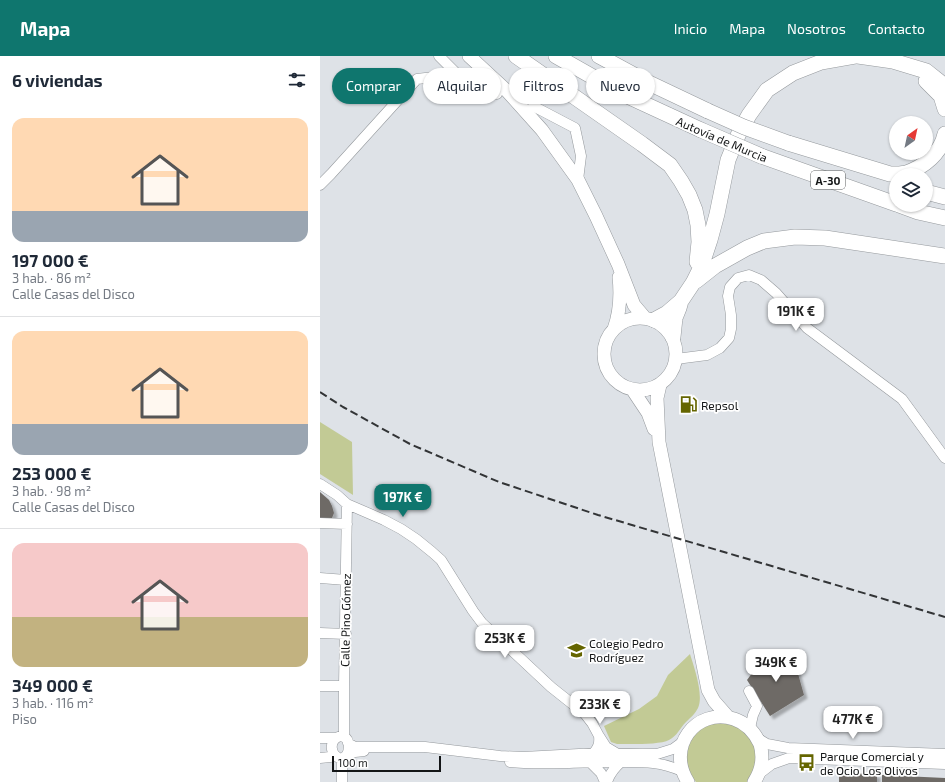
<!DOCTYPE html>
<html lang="es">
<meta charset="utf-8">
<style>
:root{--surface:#fff;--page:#f2f2f3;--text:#1f2937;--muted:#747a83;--line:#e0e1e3;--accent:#0f766e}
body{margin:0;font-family:"Exo 2",sans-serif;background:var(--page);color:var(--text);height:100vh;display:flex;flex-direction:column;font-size:15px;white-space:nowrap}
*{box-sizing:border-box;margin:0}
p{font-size:13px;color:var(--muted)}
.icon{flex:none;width:22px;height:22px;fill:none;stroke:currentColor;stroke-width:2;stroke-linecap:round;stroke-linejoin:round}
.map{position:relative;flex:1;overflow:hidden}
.drawer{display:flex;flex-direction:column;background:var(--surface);width:320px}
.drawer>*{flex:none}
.banner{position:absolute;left:12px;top:12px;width:380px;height:36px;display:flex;gap:8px}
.needle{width:26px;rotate:33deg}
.buttons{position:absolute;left:569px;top:60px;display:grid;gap:8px}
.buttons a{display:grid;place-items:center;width:44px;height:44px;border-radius:50%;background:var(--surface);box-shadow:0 1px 3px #0004;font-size:20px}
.scale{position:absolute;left:12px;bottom:10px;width:109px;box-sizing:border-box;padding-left:4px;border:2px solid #141617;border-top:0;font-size:11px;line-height:14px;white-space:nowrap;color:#141617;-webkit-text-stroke:3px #fff;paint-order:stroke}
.price{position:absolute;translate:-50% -34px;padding:0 9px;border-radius:8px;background:#fff;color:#222;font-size:13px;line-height:26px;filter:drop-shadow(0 1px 2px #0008)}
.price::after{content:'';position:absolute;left:50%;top:24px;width:12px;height:9px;margin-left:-6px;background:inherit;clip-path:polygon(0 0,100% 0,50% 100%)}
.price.selected{background:var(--accent);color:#fff}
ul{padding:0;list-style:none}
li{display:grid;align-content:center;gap:8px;height:212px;padding:0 12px}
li+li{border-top:1px solid var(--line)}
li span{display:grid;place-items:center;height:124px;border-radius:12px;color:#555}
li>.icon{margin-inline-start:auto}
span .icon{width:72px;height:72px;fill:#fffc;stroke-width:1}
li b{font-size:17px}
h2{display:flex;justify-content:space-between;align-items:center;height:48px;padding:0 12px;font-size:17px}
.pill{padding:0 14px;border-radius:18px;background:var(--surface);box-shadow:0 1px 3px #0004;font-size:14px;line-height:36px}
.pill.selected{background:var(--accent);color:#fff}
header{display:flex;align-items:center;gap:24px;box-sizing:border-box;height:56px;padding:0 20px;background:var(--accent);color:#fff}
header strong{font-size:19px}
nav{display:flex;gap:22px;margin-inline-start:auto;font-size:14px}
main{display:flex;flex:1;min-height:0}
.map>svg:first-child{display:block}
.green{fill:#c2ca95}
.building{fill:#6e6a66;filter:url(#shadow)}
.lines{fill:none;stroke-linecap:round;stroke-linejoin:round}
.minor-casing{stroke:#95999d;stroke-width:11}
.major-casing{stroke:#95999d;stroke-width:14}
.highway-casing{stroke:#95999d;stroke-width:16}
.minor{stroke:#fff;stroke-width:10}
.major{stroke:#fff;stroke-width:13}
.highway{stroke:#fff;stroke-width:15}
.rail{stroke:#323436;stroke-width:2;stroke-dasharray:8 4;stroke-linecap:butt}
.highway-bridge-casing{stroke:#95999d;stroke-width:16;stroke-linecap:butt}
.highway-bridge{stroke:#fff;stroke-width:15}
.labels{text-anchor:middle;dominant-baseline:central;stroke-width:3.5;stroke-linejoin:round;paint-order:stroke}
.shield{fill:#fff;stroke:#5a5c5d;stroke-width:1}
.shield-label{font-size:11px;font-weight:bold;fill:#141617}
.street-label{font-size:12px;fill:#141617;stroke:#fff}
.poi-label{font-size:12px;fill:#141617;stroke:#fff;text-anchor:start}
</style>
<header>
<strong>Mapa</strong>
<nav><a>Inicio</a><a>Mapa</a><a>Nosotros</a><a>Contacto</a></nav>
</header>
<main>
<section class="drawer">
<h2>6 viviendas<svg class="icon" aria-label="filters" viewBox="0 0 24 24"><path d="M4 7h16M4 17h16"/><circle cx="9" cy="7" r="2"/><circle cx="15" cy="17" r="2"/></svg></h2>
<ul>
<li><span style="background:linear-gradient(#ffd9b3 75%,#9aa5b1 0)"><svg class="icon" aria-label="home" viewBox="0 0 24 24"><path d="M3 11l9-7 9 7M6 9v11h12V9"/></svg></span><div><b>197 000 €</b><p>3 hab. · 86 m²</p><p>Calle Casas del Disco</p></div></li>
<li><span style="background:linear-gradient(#ffd9b3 75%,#9aa5b1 0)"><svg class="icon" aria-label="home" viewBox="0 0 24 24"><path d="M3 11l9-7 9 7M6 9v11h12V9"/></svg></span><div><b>253 000 €</b><p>3 hab. · 98 m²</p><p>Calle Casas del Disco</p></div></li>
<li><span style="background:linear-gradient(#f6c9c9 60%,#c2b280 0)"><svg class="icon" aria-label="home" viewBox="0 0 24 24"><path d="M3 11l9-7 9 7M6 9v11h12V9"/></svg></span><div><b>349 000 €</b><p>3 hab. · 116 m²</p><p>Piso</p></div></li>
</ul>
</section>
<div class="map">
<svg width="625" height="726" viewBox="0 0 625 726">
<defs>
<filter id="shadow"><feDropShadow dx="3.5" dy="3.5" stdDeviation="1" flood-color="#0004"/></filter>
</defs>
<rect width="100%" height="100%" fill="#dee2e7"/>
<!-- green -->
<path class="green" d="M0,366L32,386L33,439L0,418Z
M370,598C374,611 384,639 378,652C375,658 371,661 366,666C360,672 357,680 349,684C340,689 309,688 297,688L291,686L284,670L319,653L337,640L348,619Z
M391,667H412L430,679L437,699L432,720L427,726H376C372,721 368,716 367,710C363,695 370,679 383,671C385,670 388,669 391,667Z"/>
<!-- building -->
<path class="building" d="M0,436L9,444L12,450L14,457L12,462H0Z
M449,594L477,614L484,639L450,660L427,624Z
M519,717L557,718V726H519Z
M562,719L625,722V726H562Z"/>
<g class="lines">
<defs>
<path id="minor" d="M119,0L140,21L139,27
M213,50L255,72L261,100L258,124
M0,129L11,118L97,23L114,21L177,38
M356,303L387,299L400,292L409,282L411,273V259L408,240L410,231L418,222L429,219L441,224L456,237L487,272L582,343L625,402
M0,428L17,439L27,448L64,464L81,473L96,483L112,496L121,504L153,555L162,567L200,602L231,631L265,658L272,667L279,680
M0,467L27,468
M0,522L26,524
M0,577L26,578
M0,630H24
M429,635L437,650L433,659L430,672
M21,680C30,681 30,692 27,699L22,703C9,700 8,683 21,680Z
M24,680V630L27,448
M0,682H16
M437,682L447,688L468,692L625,698
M28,687L35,691H105L180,700L203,701L278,697L337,698L353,693L364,685
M273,698C278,692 280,688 279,680L286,691L296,697
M27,699L35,696L44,695
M0,702L10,701L15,700
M22,703V726
M190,706C209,708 229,707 249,707C265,706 282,706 298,706C323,706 339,705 362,715
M270,706L281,717L285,726
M439,718L452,708L469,702L625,708
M287,726C290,717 294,712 301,706"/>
<path id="major" d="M149,0L187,35L222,74L258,124L276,160L298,208L314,249L325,262
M284 298a36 36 0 1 1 72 0a36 36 0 1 1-72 0Z
M294,273C300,256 301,239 299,221
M340,329L337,342L339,386L388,634L394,645L408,661
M312,333L328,357L334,373
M368,726C346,692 375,651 414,663C426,667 435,677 440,688C444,702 442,714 434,726"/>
<path id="highway" d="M196,0L322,88L350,109L361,125L369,139L375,154L378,169L379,186L377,206
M236,0L303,38L381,74
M279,0L329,27L388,55
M538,0L573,5L606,15L625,30
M606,25L621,40L625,53
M468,87L570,118C575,118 581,118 586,117C604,111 621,97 625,78
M441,100L576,148
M606,136L625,141
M579,149L598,156L625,162
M376,225L395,210L427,192L444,185L475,181L505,182L625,200
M334,264L347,257L361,245
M353,281L355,262L359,252L361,245L373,227L381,211L390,184L397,158L408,104L419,77L429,59L447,34L473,17L501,6L535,0"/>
</defs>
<!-- minor casing -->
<use href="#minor" class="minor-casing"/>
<!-- major casing -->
<use href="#major" class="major-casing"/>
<!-- highway casing -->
<use href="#highway" class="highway-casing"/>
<!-- minor -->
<use href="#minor" class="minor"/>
<!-- major -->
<use href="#major" class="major"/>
<!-- highway -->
<use href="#highway" class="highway"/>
<!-- rail -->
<path class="rail" d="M0,336L23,351L90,388L179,426L278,459L625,561"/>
<defs>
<path id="highway-bridge" d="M388,55L424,71L468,87
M381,74L441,100"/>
</defs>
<!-- highway-bridge casing -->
<use href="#highway-bridge" class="highway-bridge-casing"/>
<!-- highway-bridge -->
<use href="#highway-bridge" class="highway-bridge"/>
</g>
<!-- icons -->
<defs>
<symbol id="fuel-bare" viewBox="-9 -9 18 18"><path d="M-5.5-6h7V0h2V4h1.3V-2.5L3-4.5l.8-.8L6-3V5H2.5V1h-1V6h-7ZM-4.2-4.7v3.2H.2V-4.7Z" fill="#646500" stroke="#fff" stroke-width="2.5" paint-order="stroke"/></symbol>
<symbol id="school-bare" viewBox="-9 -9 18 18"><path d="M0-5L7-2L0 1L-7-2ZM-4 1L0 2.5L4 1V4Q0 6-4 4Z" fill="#646500" stroke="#fff" stroke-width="2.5" paint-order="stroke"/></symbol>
<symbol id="bus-bare" viewBox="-9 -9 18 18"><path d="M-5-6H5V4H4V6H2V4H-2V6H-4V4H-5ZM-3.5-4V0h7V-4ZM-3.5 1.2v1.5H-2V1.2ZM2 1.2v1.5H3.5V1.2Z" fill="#646500" stroke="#fff" stroke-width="2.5" paint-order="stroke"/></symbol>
</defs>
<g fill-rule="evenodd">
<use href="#fuel-bare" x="356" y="336" width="25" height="25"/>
<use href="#school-bare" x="244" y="582" width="25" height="25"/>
<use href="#bus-bare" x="474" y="694" width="25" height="25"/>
</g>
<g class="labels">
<!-- shield labels -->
<rect class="shield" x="491" y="115" width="34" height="18" rx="3"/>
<g class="shield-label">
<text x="508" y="124">A-30</text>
</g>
<!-- street labels -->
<g class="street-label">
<text transform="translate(402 83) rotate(23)">Autovía de Murcia</text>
<text transform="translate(25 564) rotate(-89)">Calle Pino Gómez</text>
</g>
<!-- poi labels -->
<g class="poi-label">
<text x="381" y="349">Repsol</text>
<text x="269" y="587">Colegio Pedro<tspan x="269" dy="14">Rodríguez</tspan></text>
<text x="500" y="700">Parque Comercial y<tspan x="500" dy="14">de Ocio Los Olivos</tspan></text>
</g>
</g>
</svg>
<div class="buttons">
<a><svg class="needle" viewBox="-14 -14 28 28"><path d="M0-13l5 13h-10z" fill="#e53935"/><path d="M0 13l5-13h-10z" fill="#747a83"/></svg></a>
<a><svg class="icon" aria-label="layers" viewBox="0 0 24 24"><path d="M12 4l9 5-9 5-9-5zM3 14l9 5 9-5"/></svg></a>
</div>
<div class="scale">100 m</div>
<b class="price" style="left:476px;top:276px">191K €</b>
<b class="price selected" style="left:83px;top:462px">197K €</b>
<b class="price" style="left:185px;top:603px">253K €</b>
<b class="price" style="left:456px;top:627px">349K €</b>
<b class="price" style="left:280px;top:669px">233K €</b>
<b class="price" style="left:533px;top:684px">477K €</b>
<div class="banner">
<a class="pill selected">Comprar</a>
<a class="pill">Alquilar</a>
<a class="pill">Filtros</a>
<a class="pill">Nuevo</a>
</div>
</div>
</main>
